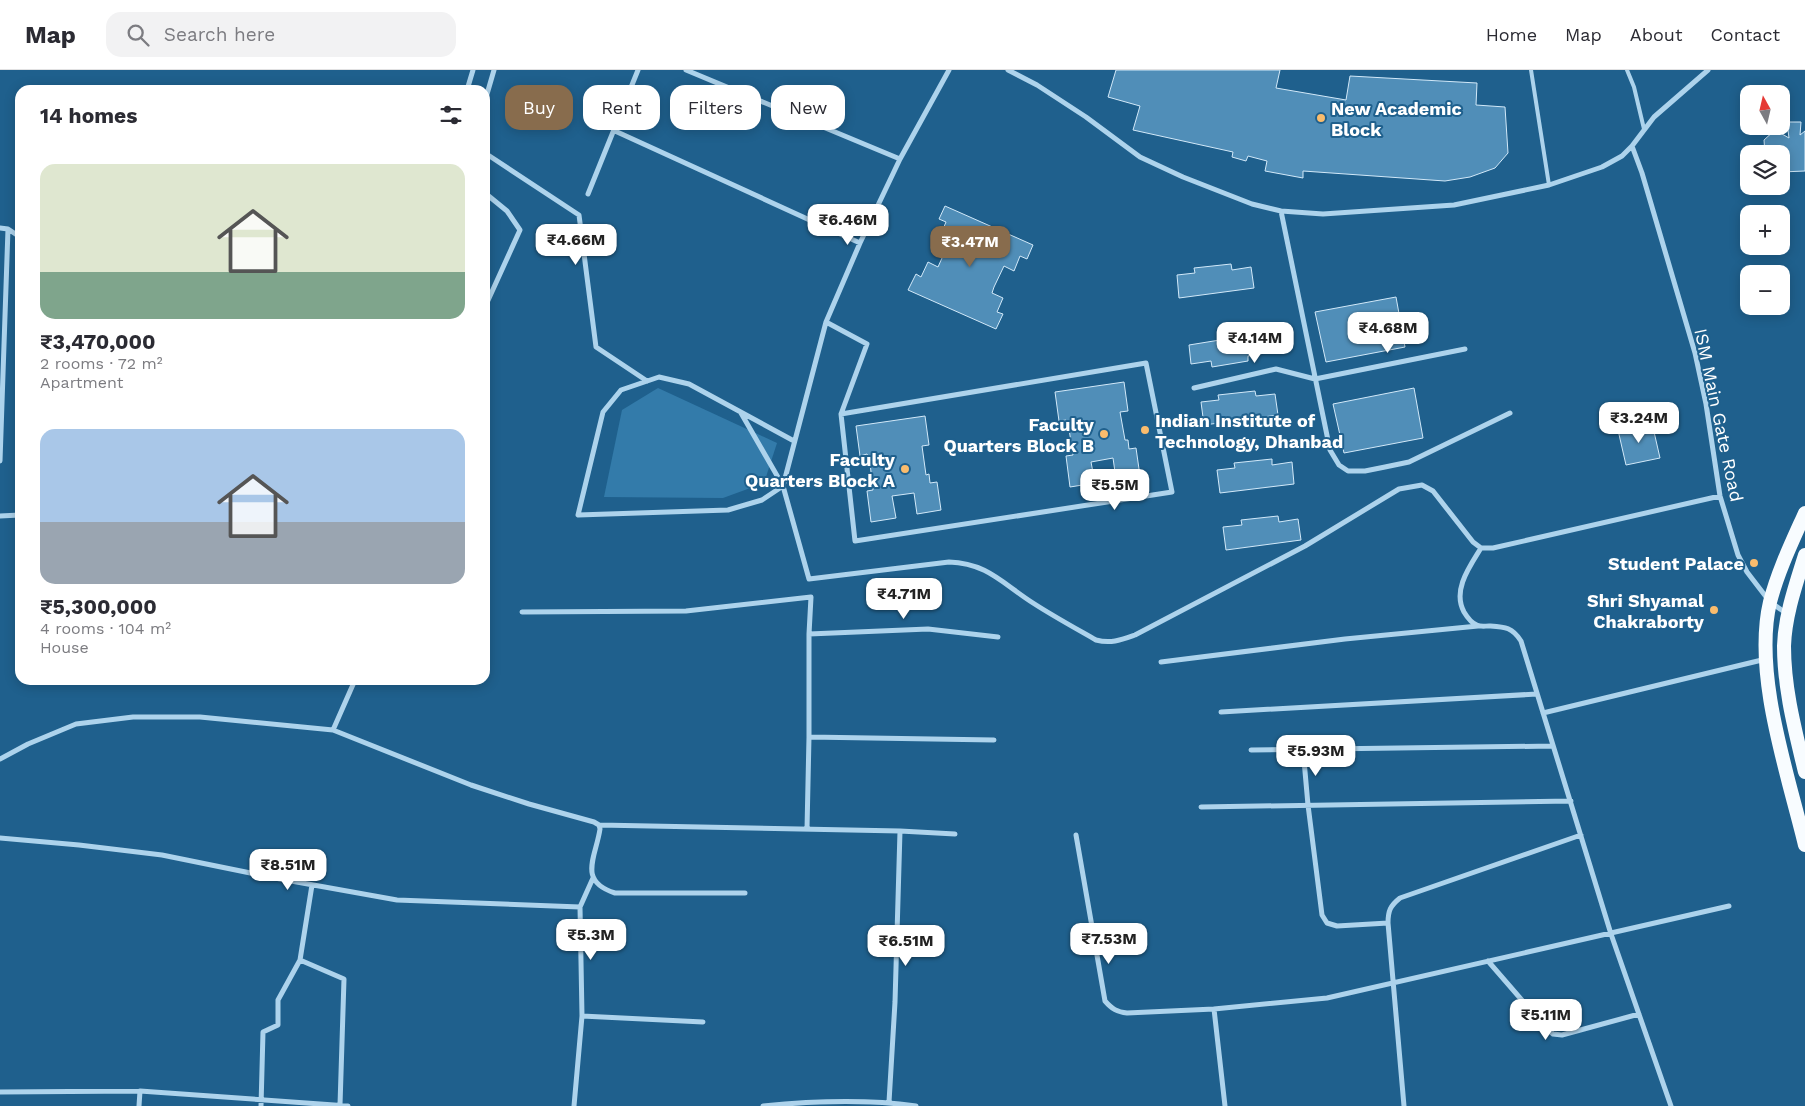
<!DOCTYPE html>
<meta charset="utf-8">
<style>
:root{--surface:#fff;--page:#f2f2f3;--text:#2b2b33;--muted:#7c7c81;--line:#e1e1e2;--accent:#886c4d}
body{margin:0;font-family:"Work Sans",sans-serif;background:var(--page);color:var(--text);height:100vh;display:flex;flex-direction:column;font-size:19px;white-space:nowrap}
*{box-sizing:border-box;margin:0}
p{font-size:16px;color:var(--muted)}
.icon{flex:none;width:28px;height:28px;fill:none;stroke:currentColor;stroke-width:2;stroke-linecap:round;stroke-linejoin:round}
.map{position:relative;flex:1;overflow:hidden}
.sheet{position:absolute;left:15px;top:15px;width:475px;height:600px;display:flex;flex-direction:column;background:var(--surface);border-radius:15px;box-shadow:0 2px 12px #0003}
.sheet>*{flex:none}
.banner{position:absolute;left:505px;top:15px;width:475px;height:45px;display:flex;gap:10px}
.needle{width:32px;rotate:352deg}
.tools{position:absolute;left:1740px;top:15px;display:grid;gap:10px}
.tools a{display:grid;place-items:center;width:50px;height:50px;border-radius:10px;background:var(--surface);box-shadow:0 2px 12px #0003;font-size:25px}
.price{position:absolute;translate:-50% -42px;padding:0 11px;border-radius:10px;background:#fff;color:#222;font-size:16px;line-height:32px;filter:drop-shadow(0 1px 2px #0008)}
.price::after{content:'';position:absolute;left:50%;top:30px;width:15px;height:11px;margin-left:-8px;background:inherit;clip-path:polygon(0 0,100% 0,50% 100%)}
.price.active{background:var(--accent);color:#fff}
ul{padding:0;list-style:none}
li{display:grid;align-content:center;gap:10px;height:265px;padding:0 25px}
li span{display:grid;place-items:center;height:155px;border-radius:15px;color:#555}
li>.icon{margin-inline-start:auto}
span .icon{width:90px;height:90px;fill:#fffc;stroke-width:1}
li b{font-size:21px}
h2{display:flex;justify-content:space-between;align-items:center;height:60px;padding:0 25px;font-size:21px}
.chip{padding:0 18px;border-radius:15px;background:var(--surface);box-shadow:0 2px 12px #0003;font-size:18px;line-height:45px}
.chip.active{background:var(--accent);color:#fff}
header{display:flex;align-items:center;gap:30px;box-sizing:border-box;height:70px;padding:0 25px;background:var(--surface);border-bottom:1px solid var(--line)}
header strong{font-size:24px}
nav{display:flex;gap:28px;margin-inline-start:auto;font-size:18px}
.search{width:350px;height:45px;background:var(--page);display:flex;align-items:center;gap:12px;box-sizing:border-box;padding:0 18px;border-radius:15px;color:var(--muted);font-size:19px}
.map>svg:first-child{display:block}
.green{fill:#337baa}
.building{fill:#508eb8;stroke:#d2e9f9}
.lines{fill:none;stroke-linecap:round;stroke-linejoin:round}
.service{stroke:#add3ec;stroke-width:4}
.minor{stroke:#add3ec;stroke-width:5}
.trunk{stroke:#f8fcff;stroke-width:14}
.poi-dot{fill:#fabc6d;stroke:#1f608d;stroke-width:2}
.labels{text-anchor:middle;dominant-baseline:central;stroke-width:4;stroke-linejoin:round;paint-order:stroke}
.poi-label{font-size:18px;font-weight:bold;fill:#fff;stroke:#1f608d;text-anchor:end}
.street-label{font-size:18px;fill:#fff;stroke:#1f608d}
</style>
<header>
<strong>Map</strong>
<div class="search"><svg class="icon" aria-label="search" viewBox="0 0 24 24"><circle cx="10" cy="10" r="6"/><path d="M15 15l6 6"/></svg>Search here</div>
<nav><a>Home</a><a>Map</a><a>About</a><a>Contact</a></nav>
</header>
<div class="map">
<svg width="1805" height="1036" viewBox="0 0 1805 1036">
<rect width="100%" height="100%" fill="#1f608d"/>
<!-- green -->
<path class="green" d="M658,318L777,373L764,413L723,428L604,427L622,340Z"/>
<!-- building -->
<path class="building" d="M1116,0H1280L1276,18L1346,30L1350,6L1477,13L1476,35L1505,37L1508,83L1495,98L1470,107L1445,111L1303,101V108L1265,101L1267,91L1248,86L1246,91L1232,87L1233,82L1133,60L1140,36L1108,27Z
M1787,52H1801L1800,65L1805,61V101L1781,102V84H1765L1764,70L1775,60L1789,68Z
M945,136L1033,175L1027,189L1020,186L1014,201L1004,196L994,217L992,223L1003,228L997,242L1003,244L996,259L908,220L916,204L921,207L928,192L938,197L950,170L940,166L946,152L939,149Z
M1231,194L1232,200L1251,197L1254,218L1179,228L1177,205L1195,203L1194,198Z
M1396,227L1405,277L1326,292L1315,242Z
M1263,263L1265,283L1248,286V291L1212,297L1211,291L1191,294L1189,275Z
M1124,312L1128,341L1120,342L1125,370H1128L1129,379L1136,378L1140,406L1116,409L1113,388L1091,392L1095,413L1070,417L1066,386L1073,385L1069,359L1066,350L1059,351L1055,322Z
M1414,318L1423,368L1344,383L1333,334Z
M1255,321L1256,326L1275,324L1278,345L1204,355L1201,332L1219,330L1218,325Z
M925,346L929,375L922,376L926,405L929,404L930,413L937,412L941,440L917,444L914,423L892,426L896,448L871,452L867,421L873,420L870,393L867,384L860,386L856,356Z
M1652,353L1660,388L1626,395L1618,360Z
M1272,389V395L1292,392L1294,414L1220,423L1217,400L1235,398L1234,393Z
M1278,446L1279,452L1298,449L1301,470L1226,480L1223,457L1242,455L1241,450Z"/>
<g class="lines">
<!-- service -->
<path class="service" d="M1531,0L1549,115
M1627,0L1634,17L1644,59"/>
<!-- minor -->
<path class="minor" d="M686,0L900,89
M1008,0L1037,15L1086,47L1140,87L1183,107L1252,134L1281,141L1323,144L1454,135L1549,115L1602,97L1622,86L1632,76L1654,47L1708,0
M467,20L473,0
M485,31L494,0
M615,61L860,173
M1632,76L1642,103L1695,283L1706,334L1720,426L1738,485L1747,502L1770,532L1786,543
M485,83L579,145L596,277L647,311
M485,123L507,141L520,160L485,237
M588,124L638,0
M1281,141L1330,380L1339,395L1348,401H1365L1385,397L1409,392L1510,343
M0,158L8,159L20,167
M826,252L867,274L841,344L855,471L1172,422L1146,293L841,344
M1194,318L1276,299L1315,309L1465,279
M741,343L783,416L809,509L949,492C987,493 1003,514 1033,533C1053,546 1075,558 1096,570C1111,574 1121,570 1135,565L1305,476L1399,419L1422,415L1433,421L1473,472L1481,478H1493L1720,426
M794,371L689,314L659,307L621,320L603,342L578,445L728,440L762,430L783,416L826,252L860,173L900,89L949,0
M0,391L8,159
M0,446L20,445
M1481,478C1470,496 1452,520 1464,542C1467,547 1471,553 1477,555C1480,557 1485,556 1489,556C1505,557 1512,557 1521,571L1611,864L1671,1036
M522,542L686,541L811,527L809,564V667L807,759
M809,564L928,559L998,567
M1161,592L1345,569L1478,556
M1221,642L1537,624
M1543,643L1766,589
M333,660L355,610
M809,667L994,670
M1303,679L1308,735L1322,845L1327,853L1337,856L1388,853
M1251,680L1553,676
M0,689L28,674L76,654L133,647H200L333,660L471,715L529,734L594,752L599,755L600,759C596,787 577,811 615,823H745
M1201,737L1571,731
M599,755L900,761L955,764
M1076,765L1105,931C1112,939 1117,942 1127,943L1214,939L1327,928L1729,836
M0,768L79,775L162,785L280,809L397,830L580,837
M300,890L344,909L340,1035
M1488,891L1546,958L1553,964L1562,965L1639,944
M1214,939L1225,1036
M582,946L703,952
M0,1022L140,1021L348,1036
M889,1032L895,932L900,761
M139,1036L140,1021
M261,1036L263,962L278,955V930L300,890L312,815
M574,1036L582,946L580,837L593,808
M763,1036C813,1031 866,1029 916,1036
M1404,1036L1388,853C1388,841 1390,836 1400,828L1581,765"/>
<!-- trunk -->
<path class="trunk" d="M1805,443C1792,472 1778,501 1770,532C1753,604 1788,704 1805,775
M1805,485C1796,514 1785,545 1784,576C1784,619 1795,660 1805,702"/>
</g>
<!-- markers -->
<g class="poi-dot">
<circle cx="1321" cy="48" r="5"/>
<circle cx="1145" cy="360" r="5"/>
<circle cx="1104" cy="364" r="5"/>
<circle cx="905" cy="399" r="5"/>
<circle cx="1754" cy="493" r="5"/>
<circle cx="1714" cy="540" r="5"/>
</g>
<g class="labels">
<!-- poi labels -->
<g class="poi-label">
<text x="1331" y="38" text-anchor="start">New Academic<tspan x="1331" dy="21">Block</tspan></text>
<text x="1155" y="350" text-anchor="start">Indian Institute of<tspan x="1155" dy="21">Technology, Dhanbad</tspan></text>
<text x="1094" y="354">Faculty<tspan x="1094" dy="21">Quarters Block B</tspan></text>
<text x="895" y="389">Faculty<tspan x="895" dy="21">Quarters Block A</tspan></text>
<text x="1744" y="493">Student Palace</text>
<text x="1704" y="530">Shri Shyamal<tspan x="1704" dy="21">Chakraborty</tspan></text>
</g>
<!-- street labels -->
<g class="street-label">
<text transform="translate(1719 345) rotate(78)">ISM Main Gate Road</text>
</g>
</g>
</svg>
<div class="tools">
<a><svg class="needle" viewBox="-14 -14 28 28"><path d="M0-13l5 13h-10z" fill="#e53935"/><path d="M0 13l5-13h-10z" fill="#7c7c81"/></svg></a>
<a><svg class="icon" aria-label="layers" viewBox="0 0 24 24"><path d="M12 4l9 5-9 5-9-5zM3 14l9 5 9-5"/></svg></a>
<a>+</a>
<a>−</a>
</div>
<b class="price" style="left:848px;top:176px">₹6.46M</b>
<b class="price" style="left:576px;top:196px">₹4.66M</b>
<b class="price active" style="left:970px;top:198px">₹3.47M</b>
<b class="price" style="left:1388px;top:284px">₹4.68M</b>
<b class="price" style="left:1255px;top:294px">₹4.14M</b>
<b class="price" style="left:1639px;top:374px">₹3.24M</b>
<b class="price" style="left:1115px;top:441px">₹5.5M</b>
<b class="price" style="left:904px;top:550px">₹4.71M</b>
<b class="price" style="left:1316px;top:707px">₹5.93M</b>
<b class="price" style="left:288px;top:821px">₹8.51M</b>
<b class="price" style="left:591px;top:891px">₹5.3M</b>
<b class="price" style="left:1109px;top:895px">₹7.53M</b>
<b class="price" style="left:906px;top:897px">₹6.51M</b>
<b class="price" style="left:1546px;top:971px">₹5.11M</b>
<div class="banner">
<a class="chip active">Buy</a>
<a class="chip">Rent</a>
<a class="chip">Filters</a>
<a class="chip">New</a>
</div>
<section class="sheet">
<h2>14 homes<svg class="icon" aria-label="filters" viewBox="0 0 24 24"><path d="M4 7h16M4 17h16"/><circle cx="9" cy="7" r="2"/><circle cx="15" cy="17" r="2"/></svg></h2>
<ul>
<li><span style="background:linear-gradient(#dfe7d0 70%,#7fa58c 0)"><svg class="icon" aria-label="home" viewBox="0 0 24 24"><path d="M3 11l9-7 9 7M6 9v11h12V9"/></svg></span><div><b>₹3,470,000</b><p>2 rooms · 72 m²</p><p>Apartment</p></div></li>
<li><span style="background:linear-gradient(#a9c7e8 60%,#9aa5b1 0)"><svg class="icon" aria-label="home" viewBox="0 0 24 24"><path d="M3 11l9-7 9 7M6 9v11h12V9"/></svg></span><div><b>₹5,300,000</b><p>4 rooms · 104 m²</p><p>House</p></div></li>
</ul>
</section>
</div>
